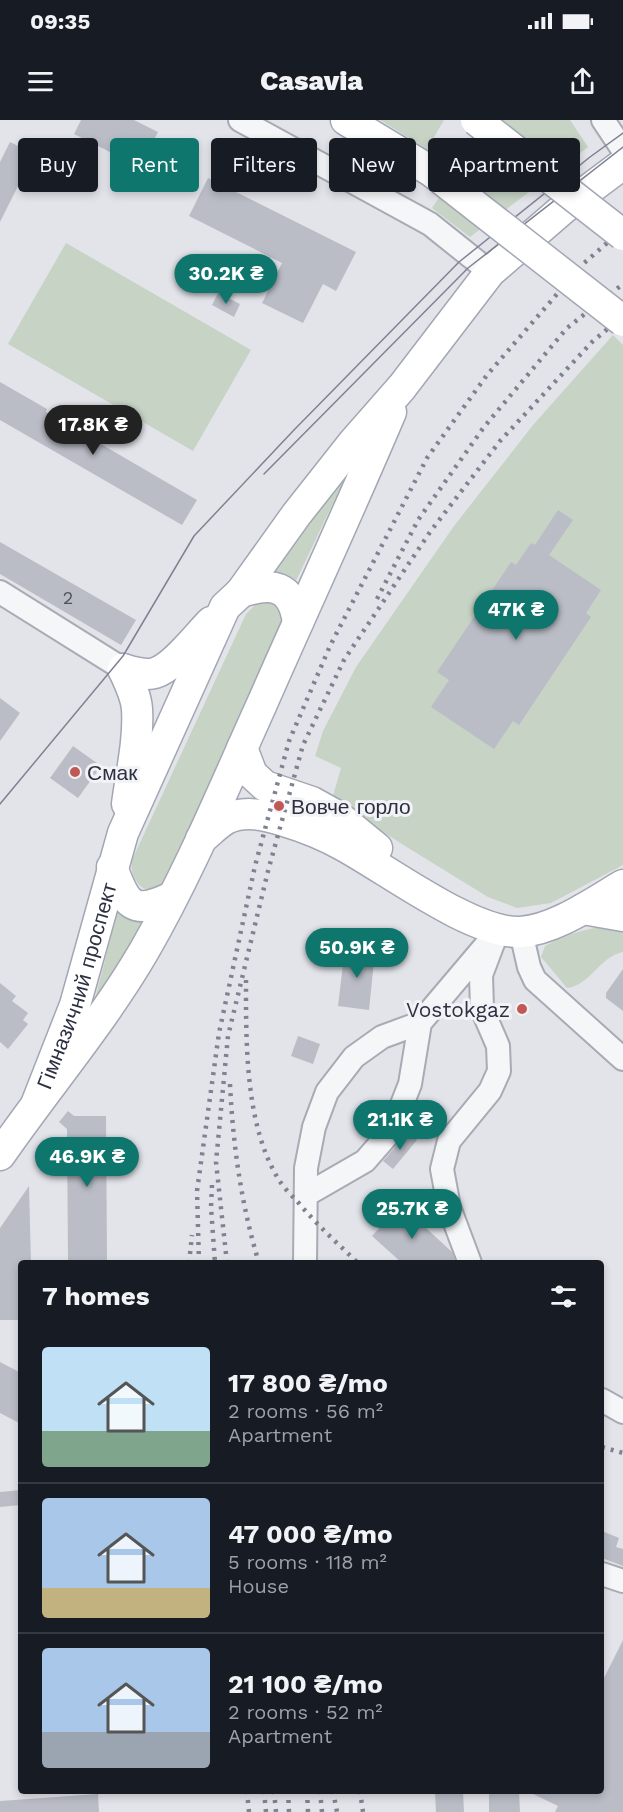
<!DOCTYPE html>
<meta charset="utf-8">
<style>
:root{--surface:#171b24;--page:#242831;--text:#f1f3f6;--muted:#9ea1a6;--line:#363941;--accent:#0f766e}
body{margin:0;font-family:"Work Sans",sans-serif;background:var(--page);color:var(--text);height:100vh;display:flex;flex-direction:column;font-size:22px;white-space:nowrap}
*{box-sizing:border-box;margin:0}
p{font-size:20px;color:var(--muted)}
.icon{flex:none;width:33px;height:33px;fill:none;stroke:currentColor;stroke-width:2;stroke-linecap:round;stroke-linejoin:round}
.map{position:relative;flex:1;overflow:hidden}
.drawer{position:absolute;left:18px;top:1140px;width:586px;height:534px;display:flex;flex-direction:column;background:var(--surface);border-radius:6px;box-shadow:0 3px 9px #0003}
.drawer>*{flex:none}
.banner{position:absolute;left:18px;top:18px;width:588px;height:54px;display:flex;gap:12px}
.price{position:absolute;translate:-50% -51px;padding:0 14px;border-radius:21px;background:var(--accent);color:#fff;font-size:20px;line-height:39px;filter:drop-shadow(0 2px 3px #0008)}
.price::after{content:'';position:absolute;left:50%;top:36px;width:18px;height:14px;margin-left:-9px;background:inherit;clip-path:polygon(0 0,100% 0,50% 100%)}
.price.on{background:#222;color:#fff}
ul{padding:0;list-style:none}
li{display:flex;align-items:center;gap:18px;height:150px;padding:0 24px}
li+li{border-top:2px solid var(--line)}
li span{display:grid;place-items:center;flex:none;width:168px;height:120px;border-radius:6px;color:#555}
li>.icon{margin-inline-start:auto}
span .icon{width:72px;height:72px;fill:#fffc;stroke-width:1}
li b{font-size:26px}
h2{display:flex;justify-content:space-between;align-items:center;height:72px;padding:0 24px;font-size:26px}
.tag{padding:0 21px;border-radius:6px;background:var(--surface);box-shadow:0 3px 9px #0003;font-size:21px;line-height:54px}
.tag.on{background:var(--accent);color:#fff}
.status{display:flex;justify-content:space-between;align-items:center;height:42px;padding:0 30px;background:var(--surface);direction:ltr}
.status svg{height:16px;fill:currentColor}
header{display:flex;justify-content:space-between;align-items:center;height:78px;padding:0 24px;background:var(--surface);font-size:27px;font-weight:800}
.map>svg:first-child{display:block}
.green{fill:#c6d3c5}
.building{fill:#babdc6}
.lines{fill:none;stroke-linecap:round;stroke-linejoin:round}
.minor-casing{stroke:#a8aab4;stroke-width:26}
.major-casing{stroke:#a3a7b4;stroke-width:33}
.minor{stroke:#f5f6f8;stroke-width:22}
.major{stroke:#fff;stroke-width:30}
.tram{stroke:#7e8292;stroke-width:1.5}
.rail{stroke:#7e8292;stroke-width:4.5;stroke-dasharray:3 6;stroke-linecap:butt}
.major-bridge-casing{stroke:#a3a7b4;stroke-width:33;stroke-linecap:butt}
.major-bridge{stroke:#fff;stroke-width:30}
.poi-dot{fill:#c25854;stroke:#f2f3f7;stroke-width:2}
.labels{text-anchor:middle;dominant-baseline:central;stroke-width:6;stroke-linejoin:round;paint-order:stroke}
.number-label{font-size:18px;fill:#505362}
.poi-label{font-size:21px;fill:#2c3040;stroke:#f2f3f7;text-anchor:start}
.street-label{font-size:21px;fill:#2c3040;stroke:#f2f3f7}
</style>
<div class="status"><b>09:35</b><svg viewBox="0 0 49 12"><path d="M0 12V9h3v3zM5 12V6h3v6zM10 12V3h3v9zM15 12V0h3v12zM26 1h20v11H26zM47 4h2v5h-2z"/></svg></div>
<header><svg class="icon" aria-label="menu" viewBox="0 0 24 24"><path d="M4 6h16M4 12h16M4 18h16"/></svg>Casavia<svg class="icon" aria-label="share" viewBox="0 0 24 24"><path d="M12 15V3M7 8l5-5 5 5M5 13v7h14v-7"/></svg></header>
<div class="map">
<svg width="623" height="1692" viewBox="0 0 623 1692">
<rect width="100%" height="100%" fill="#e3e4ea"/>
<!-- green -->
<path class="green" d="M380,0H444L427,29Z
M491,0H570L588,27L470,117L432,88Z
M66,123L251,230L193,331L8,224Z
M613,215L623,225V745L551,783L517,788L488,777L405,726L332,679L341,648L315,636L323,611L356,547L454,406L533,305Z
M347,354L292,469L268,454Z
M265,481C279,484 281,490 286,502L171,756C168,760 164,765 160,767C142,778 129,756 132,740L246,494L257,483Z
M119,787L149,800L93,886Z
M623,805V832C599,837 591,865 567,868L541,837L545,826C573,812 592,806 623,805Z"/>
<!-- building -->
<path class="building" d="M81,0H134L158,12L140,47L74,14Z
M10,22L34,34L0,102V42Z
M208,58L356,132L336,171L323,164L303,203L262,183L282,143L189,96Z
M218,173L240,184L234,197L212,185Z
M0,262L47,289L46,292L197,380L182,405L0,300Z
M558,390L573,400L549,435L601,470L586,493L591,497L519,605L513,601L494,629L431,587L449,560L437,552L511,442L516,445L531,423L535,425Z
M0,422L136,500L121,525L0,454Z
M0,578L20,593L0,621Z
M73,626L101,646L78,678L50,658Z
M345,828L375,832L369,890L338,886Z
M623,849V891L606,878V873Z
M0,863L16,876L12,881L28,893L23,900L28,904L8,929L0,922Z
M298,916L320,924L313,944L291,936Z
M68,991L74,996H106L107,1143H68L67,1009L59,1002Z
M406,1012L417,1020L393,1049L383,1041L402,1019Z
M29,1066L31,1143H21V1200H0V1108Z
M401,1085L452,1132L456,1143H402L372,1116Z
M0,1242L21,1253V1304L0,1293Z
M21,1370V1385L0,1387V1372Z
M602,1411L619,1418L616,1427L623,1429V1446L602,1438Z
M623,1520V1692H555L558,1686L527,1671H602V1562Z
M435,1671H463L464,1692H436Z
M489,1671H519L520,1692H489Z
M98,1674L99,1692H0V1681Z"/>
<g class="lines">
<defs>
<path id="minor" d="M240,0L430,104L490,152
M603,0L623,30
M0,472L123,549
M521,812L529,847L535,860L623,939
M306,1075L365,1041L392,1010L410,964L420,903L486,825
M305,1143L306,1048L314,1007L327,972L354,937L382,917L420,903
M470,1143L449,1087L442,1049L449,1021L490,971L499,951L498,926L482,889L481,855L498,810
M602,1280L623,1292
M602,1454L623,1461"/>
<g id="major">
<path d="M346,0L431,51"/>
<path d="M241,472C273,462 292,465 298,502"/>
<path d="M123,549C129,562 136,575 137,589C139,620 131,653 127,684"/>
<path d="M123,549C133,552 145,556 155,553C174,547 196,517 211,502"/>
<path d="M242,628L252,654L265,666L312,682L339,697L377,728"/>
<path d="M201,719C209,713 217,704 226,699C245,690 265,695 284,701C304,707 324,715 342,725C387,749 472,814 520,812C555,810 594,782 623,765"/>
<path d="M112,747C126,785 132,796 172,777"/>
<path d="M583,789L623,796"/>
<path id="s1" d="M37,982L75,885L123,713L225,487L241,472L296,395L352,324L402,267L490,152L564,88L623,44"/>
<path d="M0,1035C47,967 102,903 144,831C189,753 224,668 261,586C304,488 349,391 391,292"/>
</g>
</defs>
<!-- minor casing -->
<use href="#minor" class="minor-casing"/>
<!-- major casing -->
<use href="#major" class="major-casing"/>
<!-- minor -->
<use href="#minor" class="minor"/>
<!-- major -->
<use href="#major" class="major"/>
<!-- tram -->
<path class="tram" d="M264,354L468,148L623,27
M0,684L123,536L194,416L293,311L459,142L590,37L623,13"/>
<!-- rail -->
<path class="rail" d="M377,479L418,400L484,307L567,208L623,164
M246,860C246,923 245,1006 279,1060C284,1068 291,1075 297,1081C316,1104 337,1123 358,1143
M230,964C233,1025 241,1084 259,1143
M212,1065L211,1087L215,1143
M189,1143L192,1115
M199,1143L197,1071L219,913L255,746L289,621L330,526L427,338L487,255L583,144L623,109
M227,1143L216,1042L228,916L268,751L303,625L344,540L430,412L500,321L592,222L623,196
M602,1327L623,1333
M247,1671L249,1692
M264,1671L266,1692
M274,1671L276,1692
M288,1671L289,1692
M307,1671L308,1692
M320,1671L322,1692
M333,1671L337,1692
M360,1671L363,1692"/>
<defs>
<path id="major-bridge" d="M476,0L623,115
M431,51L623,201"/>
</defs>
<!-- major-bridge casing -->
<use href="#major-bridge" class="major-bridge-casing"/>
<!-- major-bridge -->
<use href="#major-bridge" class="major-bridge"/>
</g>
<!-- markers -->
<g class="poi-dot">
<circle cx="75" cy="652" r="6"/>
<circle cx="279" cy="686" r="6"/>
<circle cx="522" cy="889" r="6"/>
</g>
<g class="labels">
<!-- number labels -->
<g class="number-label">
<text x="68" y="477">2</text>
</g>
<!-- poi labels -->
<g class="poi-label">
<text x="87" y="652">Смак</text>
<text x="291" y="686">Вовче горло</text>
<text x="510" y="889" text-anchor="end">Vostokgaz</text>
</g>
<!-- street labels -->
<g class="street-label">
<text stroke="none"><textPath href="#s1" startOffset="123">Гімназичний проспект</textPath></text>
</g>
</g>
</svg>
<b class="price" style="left:226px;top:185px">30.2K ₴</b>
<b class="price on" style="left:93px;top:336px">17.8K ₴</b>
<b class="price" style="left:516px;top:521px">47K ₴</b>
<b class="price" style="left:357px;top:859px">50.9K ₴</b>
<b class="price" style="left:400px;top:1031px">21.1K ₴</b>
<b class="price" style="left:87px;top:1068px">46.9K ₴</b>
<b class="price" style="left:412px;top:1120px">25.7K ₴</b>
<div class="banner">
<a class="tag">Buy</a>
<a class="tag on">Rent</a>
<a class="tag">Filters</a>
<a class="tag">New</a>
<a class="tag">Apartment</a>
</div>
<section class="drawer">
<h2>7 homes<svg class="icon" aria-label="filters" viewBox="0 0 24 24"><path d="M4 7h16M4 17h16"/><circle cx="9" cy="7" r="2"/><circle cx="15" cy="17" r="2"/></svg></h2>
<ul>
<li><span style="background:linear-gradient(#bfe0f5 70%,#7fa58c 0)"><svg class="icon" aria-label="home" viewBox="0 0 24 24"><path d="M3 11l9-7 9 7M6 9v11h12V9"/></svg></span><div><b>17 800 ₴/mo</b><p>2 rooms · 56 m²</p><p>Apartment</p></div></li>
<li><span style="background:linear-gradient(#a9c7e8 75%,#c2b280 0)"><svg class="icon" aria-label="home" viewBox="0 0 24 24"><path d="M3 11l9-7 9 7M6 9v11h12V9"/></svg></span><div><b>47 000 ₴/mo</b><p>5 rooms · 118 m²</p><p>House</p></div></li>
<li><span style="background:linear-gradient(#a9c7e8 70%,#9aa5b1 0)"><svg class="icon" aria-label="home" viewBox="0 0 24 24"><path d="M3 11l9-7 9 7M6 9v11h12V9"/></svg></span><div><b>21 100 ₴/mo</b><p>2 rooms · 52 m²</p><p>Apartment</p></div></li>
</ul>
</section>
</div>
